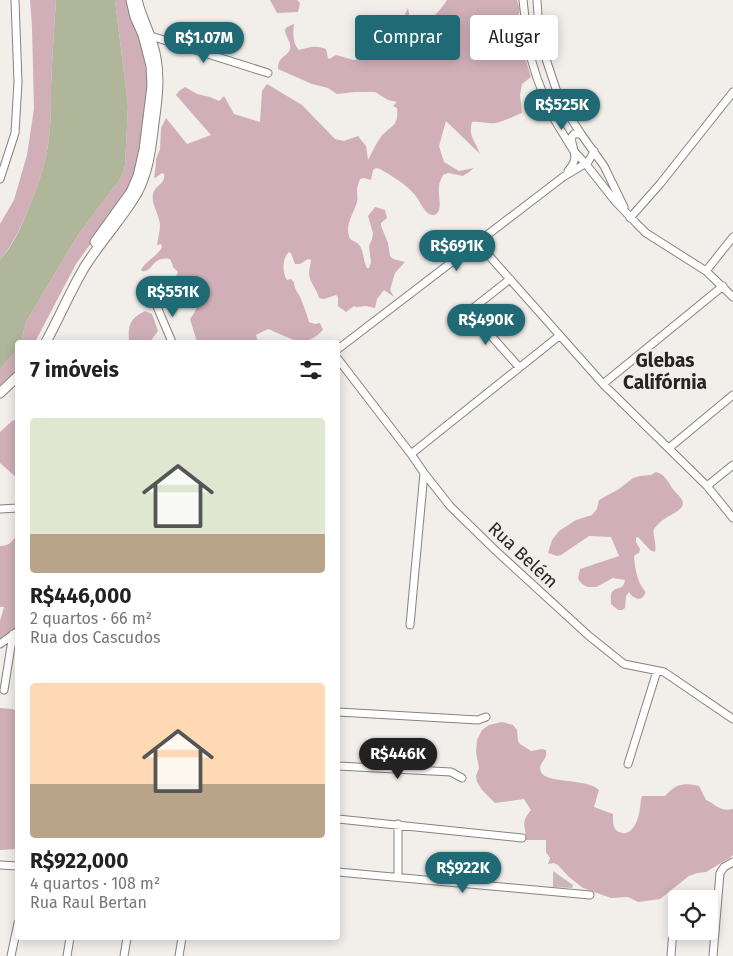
<!DOCTYPE html>
<html lang="pt">
<meta charset="utf-8">
<style>
:root{--surface:#fff;--page:#f2f2f2;--text:#222;--muted:#767676;--accent:#1f6a74}
body{margin:0;font-family:"Fira Sans",sans-serif;background:var(--page);color:var(--text);height:100vh;display:flex;flex-direction:column;font-size:19px;white-space:nowrap}
*{box-sizing:border-box;margin:0}
p{font-size:16px;color:var(--muted)}
.icon{flex:none;width:28px;height:28px;fill:none;stroke:currentColor;stroke-width:2;stroke-linecap:round;stroke-linejoin:round}
.map{position:relative;flex:1;overflow:hidden}
.sheet{position:absolute;left:15px;top:340px;width:325px;height:600px;display:flex;flex-direction:column;background:var(--surface);border-radius:5px;box-shadow:0 2px 12px #0003}
.sheet>*{flex:none}
.top-card{position:absolute;left:355px;top:15px;width:302px;height:45px;display:flex;gap:10px}
.buttons{position:absolute;left:668px;top:890px;display:grid;gap:10px}
.buttons a{display:grid;place-items:center;width:50px;height:50px;border-radius:5px;background:var(--surface);box-shadow:0 2px 12px #0003;font-size:25px}
.price{position:absolute;translate:-50% -42px;padding:0 11px;border-radius:18px;background:var(--accent);color:#fff;font-size:16px;line-height:32px;filter:drop-shadow(0 1px 2px #0008)}
.price::after{content:'';position:absolute;left:50%;top:30px;width:15px;height:11px;margin-left:-8px;background:inherit;clip-path:polygon(0 0,100% 0,50% 100%)}
.price.on{background:#222;color:#fff}
ul{padding:0;list-style:none}
li{display:grid;align-content:center;gap:10px;height:265px;padding:0 15px}
li span{display:grid;place-items:center;height:155px;border-radius:5px;color:#555}
li>.icon{margin-inline-start:auto}
span .icon{width:90px;height:90px;fill:#fffc;stroke-width:1}
li b{font-size:21px}
h2{display:flex;justify-content:space-between;align-items:center;height:60px;padding:0 15px;font-size:21px}
.chip{padding:0 18px;border-radius:5px;background:var(--surface);box-shadow:0 2px 12px #0003;font-size:18px;line-height:45px}
.chip.on{background:var(--accent);color:#fff}
.map>svg:first-child{display:block}
.green{fill:#cdb5bc}
.forest{fill:#d0afb8}
.water{fill:#afb69a}
.lines{fill:none;stroke-linecap:round;stroke-linejoin:round}
.minor-casing{stroke:#87827f;stroke-width:9}
.major-casing{stroke:#87827f;stroke-width:11}
.minor{stroke:#fff;stroke-width:7}
.major{stroke:#fff;stroke-width:9}
.labels{text-anchor:middle;dominant-baseline:central;stroke-width:4.5;stroke-linejoin:round;paint-order:stroke}
.street-label{font-size:18px;fill:#272524;stroke:#f2eeea}
.neighbourhood-label{font-size:19px;font-weight:bold;fill:#272524;stroke:#f2eeea}
</style>
<div class="map">
<svg width="733" height="956" viewBox="0 0 733 956">
<rect width="100%" height="100%" fill="#f2eeea"/>
<!-- green -->
<path class="green" d="M180,23L184,24V28L195,31L191,44L176,39Z
M553,871L573,885L572,888L553,887Z"/>
<!-- forest -->
<path class="forest" d="M30,0H56C54,29 52,58 51,88C51,110 51,133 46,156C42,174 36,190 29,207C21,227 14,243 0,260V224L14,200L27,155L34,109L32,27Z
M115,0H127L132,18L143,49L148,86L135,177L128,191L76,264L35,342H21L26,322L78,235L121,178L125,166L128,106Z
M270,0H297L300,3L298,12L277,13Z
M447,0H517L520,9L516,28L531,77L522,84L520,95L522,113C514,116 505,121 496,123C487,124 479,121 472,122C468,137 475,140 480,154L446,121L439,146L444,162L459,171L474,168L469,172L463,176L448,173L443,175C441,179 439,183 439,187C438,194 441,203 439,210C437,215 434,216 429,214C422,209 420,201 415,195C406,184 392,176 380,169L376,168L373,170L371,180L364,178L360,179C359,182 357,186 357,190C357,194 358,198 357,202C354,213 345,224 349,236C350,242 356,240 360,246C364,253 363,261 367,268H369L371,262L369,246L372,239L373,233L368,216L375,207L385,210L387,218L381,223V226L388,243L390,256L393,259L405,262L395,273L390,290L394,297L384,290L377,299L375,308L366,306L356,307L354,306L346,312L338,306V297L336,295L324,299L319,298C317,289 309,282 309,273C309,269 311,264 311,260L308,259L300,264H295L291,253L289,252C282,258 282,273 287,280L291,279L294,282C294,290 300,294 302,302C305,309 307,315 309,322L315,324L320,323L323,330C303,351 290,337 268,329L256,335L258,342H197L190,319C200,306 199,300 190,286C182,285 172,291 168,299C167,301 167,305 166,308L157,296L173,282L178,272L173,267L172,263L170,259C153,256 153,270 145,271C144,272 142,271 141,270C146,260 157,257 162,247L161,244L157,245C158,238 160,231 160,225C159,214 151,204 153,194C155,185 166,184 164,174L162,173L155,178H154L156,164V159L160,149L161,128L166,118L187,144L211,135L176,95L179,91L185,87L197,94L210,97L219,101L224,96L234,114L260,122L262,91L267,84L302,105L335,139L344,141L358,136L366,146L368,160C372,153 375,145 380,138C390,125 399,128 397,108L393,106L397,102L388,100L375,92H355L337,94L328,88L312,84L278,69C278,55 287,58 290,49C292,43 285,36 285,30L287,27L294,24C293,32 292,43 299,50C310,47 315,45 326,49L328,58L329,59L336,55L354,60L378,54L385,43L394,36L397,31L399,21L401,23L408,8C409,12 409,17 411,20C421,36 442,8 447,0Z
M145,311L152,314L158,331L150,342H129C128,326 129,319 145,311Z
M17,350V370L0,388V369Z
M17,419V478L0,463V432L12,421Z
M656,472C664,474 668,481 672,488C675,492 680,496 682,500C687,509 671,514 666,518C662,520 657,525 654,529C652,533 657,544 655,552L650,550L639,538L637,537L636,538V542L640,549L639,553L635,555L634,557C635,568 637,582 645,591V594L642,598L638,599L632,596L629,592L626,596L625,608L622,610H618L611,604C611,600 610,593 613,591C618,586 623,591 625,580L613,578L596,587H588L582,584L578,579L580,569L619,556L611,537L589,536L561,555L557,556L548,553L552,540L559,531L576,520L592,515L597,509L599,500L619,489L633,478L640,476L651,475Z
M17,535V629L0,639V621L4,607H0V546C10,546 11,542 17,535Z
M0,708L13,709L17,712V849L0,850Z
M502,722L513,725L517,730L518,741L520,744L531,751L542,749L546,750C546,753 547,755 545,758C543,762 538,766 541,772C546,784 587,778 599,790L594,807L613,814C613,821 612,829 619,832C632,838 639,819 640,808C641,804 640,801 642,796H665C676,784 682,782 699,786L706,800C717,805 720,812 733,809V855L731,857L706,872L697,873L689,876L660,899L638,902L628,897L611,898L583,888L569,877L558,865L554,863L548,864L550,858L546,852V840H525C527,824 519,825 531,810L524,799L495,803L482,790L477,782L476,776L479,768L476,752L477,740L482,730L489,725Z"/>
<!-- water -->
<path class="water" d="M56,0H115L128,106L125,166L121,178L78,235L26,322L21,342H18L17,350L0,369V260C15,243 21,227 29,207C36,190 42,174 46,156C51,133 51,110 51,88C52,58 54,29 56,0Z"/>
<g class="lines">
<defs>
<path id="minor" d="M523,0L529,52L537,78L545,99L554,119L573,150L585,163L615,201L636,223L646,233L706,271L733,297
M537,0L539,31L543,50L556,89L565,109L581,134L604,166L624,207
M146,36H151L268,73
M568,171C579,158 574,154 571,138L574,134H581
M0,179L15,133L18,82L15,0
M630,218L660,184L733,92
M477,242L603,384L707,486L733,518
M706,271L733,237
M155,302L172,342
M469,311L519,367
M453,324L510,279
M338,349L563,177L588,162L591,157L594,151
M338,359L411,454L424,473L450,506L495,550L589,636L624,664L664,672L733,719
M603,384L723,286
M669,448L733,395
M411,454L559,336
M707,486L733,465
M0,509L18,508
M410,625L424,473
M0,644L18,631
M4,690L13,634
M338,712L478,720L486,717
M628,764L657,671
M338,766L451,772L462,778
M338,819L522,838
M398,824V877
M0,865L18,866
M338,872L590,895
M11,956L18,923
M67,956L70,938
M124,956L127,938
M179,956L182,938
M671,956L675,903
M713,956L720,873L724,867L733,862"/>
<path id="major" d="M95,242L131,192L138,176L144,150L152,86L151,66L143,35L135,17L131,0
M46,342C59,318 70,292 84,268C100,242 122,219 137,193C149,171 151,147 154,123C157,101 160,80 156,58C153,38 142,20 137,0
M0,393L18,376"/>
</defs>
<!-- minor casing -->
<use href="#minor" class="minor-casing"/>
<!-- major casing -->
<use href="#major" class="major-casing"/>
<!-- minor -->
<use href="#minor" class="minor"/>
<!-- major -->
<use href="#major" class="major"/>
</g>
<g class="labels">
<!-- street labels -->
<g class="street-label">
<text transform="translate(523 555) rotate(43)">Rua Belém</text>
</g>
<!-- neighbourhood labels -->
<g class="neighbourhood-label">
<text x="665" y="360">Glebas<tspan x="665" dy="22">Califórnia</tspan></text>
</g>
</g>
</svg>
<div class="buttons">
<a><svg class="icon" aria-label="locate" viewBox="0 0 24 24"><circle cx="12" cy="12" r="6"/><path d="M12 2v4M12 18v4M2 12h4M18 12h4"/></svg></a>
</div>
<b class="price" style="left:204px;top:64px">R$1.07M</b>
<b class="price" style="left:562px;top:131px">R$525K</b>
<b class="price" style="left:457px;top:272px">R$691K</b>
<b class="price" style="left:173px;top:318px">R$551K</b>
<b class="price" style="left:486px;top:346px">R$490K</b>
<b class="price on" style="left:398px;top:780px">R$446K</b>
<b class="price" style="left:463px;top:894px">R$922K</b>
<div class="top-card">
<a class="chip on">Comprar</a>
<a class="chip">Alugar</a>
</div>
<section class="sheet">
<h2>7 imóveis<svg class="icon" aria-label="filters" viewBox="0 0 24 24"><path d="M4 7h16M4 17h16"/><circle cx="9" cy="7" r="2"/><circle cx="15" cy="17" r="2"/></svg></h2>
<ul>
<li><span style="background:linear-gradient(#dfe7d0 75%,#b9a48a 0)"><svg class="icon" aria-label="home" viewBox="0 0 24 24"><path d="M3 11l9-7 9 7M6 9v11h12V9"/></svg></span><div><b>R$446,000</b><p>2 quartos · 66 m²</p><p>Rua dos Cascudos</p></div></li>
<li><span style="background:linear-gradient(#ffd9b3 65%,#b9a48a 0)"><svg class="icon" aria-label="home" viewBox="0 0 24 24"><path d="M3 11l9-7 9 7M6 9v11h12V9"/></svg></span><div><b>R$922,000</b><p>4 quartos · 108 m²</p><p>Rua Raul Bertan</p></div></li>
</ul>
</section>
</div>
